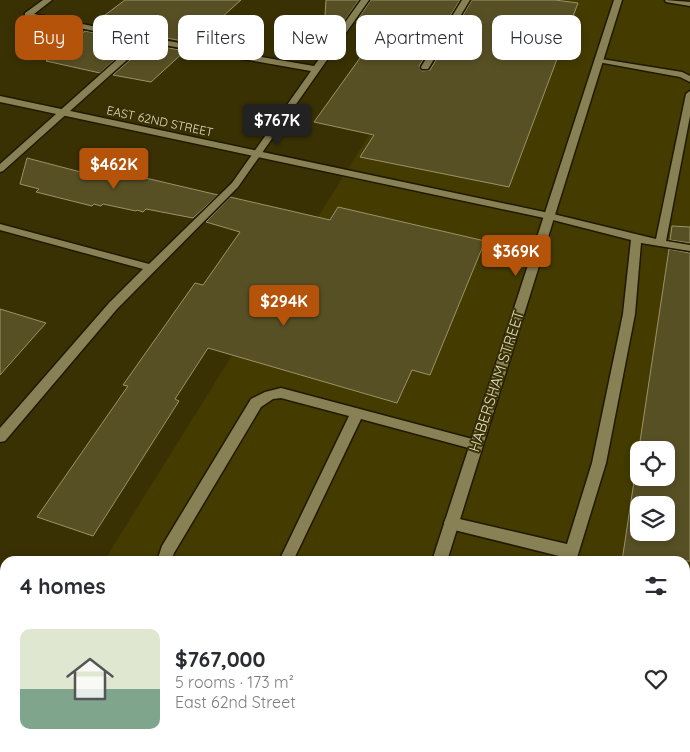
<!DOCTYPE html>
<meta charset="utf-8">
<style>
:root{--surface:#fff;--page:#f2f2f3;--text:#2b2b33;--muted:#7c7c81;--line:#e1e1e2;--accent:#b45309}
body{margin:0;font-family:Quicksand,sans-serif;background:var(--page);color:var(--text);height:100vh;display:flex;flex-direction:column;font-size:19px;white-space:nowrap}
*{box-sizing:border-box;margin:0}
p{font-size:16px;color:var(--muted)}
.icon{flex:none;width:28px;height:28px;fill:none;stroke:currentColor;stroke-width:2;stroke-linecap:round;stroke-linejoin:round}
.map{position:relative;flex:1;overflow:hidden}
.sheet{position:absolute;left:0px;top:556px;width:690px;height:196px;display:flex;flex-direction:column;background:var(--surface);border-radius:15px 15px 0 0;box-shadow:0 2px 8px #0003}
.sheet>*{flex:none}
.banner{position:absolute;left:15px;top:15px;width:660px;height:45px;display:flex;gap:10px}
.buttons{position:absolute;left:630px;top:441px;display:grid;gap:10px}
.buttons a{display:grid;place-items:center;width:45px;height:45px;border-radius:10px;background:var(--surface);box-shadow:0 2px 8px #0003;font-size:25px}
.price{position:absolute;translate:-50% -42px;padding:0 11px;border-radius:5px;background:var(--accent);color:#fff;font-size:16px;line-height:32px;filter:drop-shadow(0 1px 2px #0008)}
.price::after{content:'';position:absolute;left:50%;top:30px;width:15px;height:11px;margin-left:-8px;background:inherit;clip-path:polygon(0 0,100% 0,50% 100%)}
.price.active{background:#222;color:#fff}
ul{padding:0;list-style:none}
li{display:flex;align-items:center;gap:15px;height:125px;padding:0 20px}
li+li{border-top:1px solid var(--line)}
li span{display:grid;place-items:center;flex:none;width:140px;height:100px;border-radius:10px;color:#555}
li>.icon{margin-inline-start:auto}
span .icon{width:60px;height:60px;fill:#fffc;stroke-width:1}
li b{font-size:21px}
h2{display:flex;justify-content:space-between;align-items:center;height:60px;padding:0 20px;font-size:21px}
.tag{padding:0 18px;border-radius:10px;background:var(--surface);box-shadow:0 2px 8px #0003;font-size:18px;line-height:45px}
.tag.active{background:var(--accent);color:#fff}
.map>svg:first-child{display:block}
.built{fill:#443b01;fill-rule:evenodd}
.building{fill:#585025;stroke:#9b9367;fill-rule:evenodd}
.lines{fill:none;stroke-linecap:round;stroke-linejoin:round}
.service-casing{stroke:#1f1900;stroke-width:3}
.minor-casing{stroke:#1f1900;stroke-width:3}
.tertiary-casing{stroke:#1f1900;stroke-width:3}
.service{fill:#888155;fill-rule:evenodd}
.minor{fill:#888155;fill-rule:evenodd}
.tertiary{fill:#888155;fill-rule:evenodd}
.labels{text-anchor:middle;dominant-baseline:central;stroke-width:4;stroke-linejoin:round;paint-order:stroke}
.far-street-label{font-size:12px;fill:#e1dec7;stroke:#393103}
.street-label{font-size:15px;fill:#e1dec7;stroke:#393103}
</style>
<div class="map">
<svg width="690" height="752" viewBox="0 0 690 752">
<rect width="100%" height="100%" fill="#393103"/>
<!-- built -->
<path class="built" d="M453,0H690V752H416L404,748H685V561H104ZM639,450H666V478H639ZM639,505H666V532H639Z"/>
<!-- building -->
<path class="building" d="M125,0H241L193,43L93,24Z
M326,0H359L345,20L325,16Z
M371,0H460L419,66L422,71L430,70L472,0H555L578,3L509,187L360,157L374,135L314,122L383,26L356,22Z
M85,31L135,41L100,73L46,61Z
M148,44L185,51L151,82L113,75Z
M27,158L96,176L100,172L119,177L120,172L218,195L193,218L146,209L143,212L137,210L136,211L103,204L101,206L94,204L92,206L36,192L39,189L20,184Z
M230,197L330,220L338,207L485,241L430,375L412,370L397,403L208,348L175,399L179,401L93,536L37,517L128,386L123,385L195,283L203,285L240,232L206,222Z
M672,226L690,227V243L670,240Z
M669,249L690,253V561H622ZM639,450H666V478H639ZM639,505H666V532H639Z
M0,309L46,323L0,375Z"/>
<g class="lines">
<defs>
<path id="service" d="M43,0H52L34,14L145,37L314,66L361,0H369L238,187L117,309L5,441L0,442V428L109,303L143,269L0,230V224L149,264L232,183L311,71L147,42L3,171L0,172V164L139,40L25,17V13Z
M462,0H470L428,69H422L421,67Z
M595,58L682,72L690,76V82L680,77L598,62H595Z
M690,91V116L666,241L690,245V251L641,243L635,314L606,463L576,561H562L563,557L446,528L444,523L446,518L451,517L567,544L592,463L623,314L631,240L545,218L544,216L549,213L656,239L686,94Z
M281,388L476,440L481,441L483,445L481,449L476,450L361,419L293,561H279L349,416L281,398L273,399L261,407L174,553L171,561H157L162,546L251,399L265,392Z
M685,703L690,705V723L685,721Z"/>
<path id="minor" d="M665,0L690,2V6L666,2Z
M0,96L549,213L554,216L549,219L0,102Z
M0,620L5,622V638L0,636Z
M297,748H325L327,752H299Z"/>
<path id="tertiary" d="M614,0H622L447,561H432Z
M371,748H389L387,752H369Z"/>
</defs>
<!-- service casing -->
<use href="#service" class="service-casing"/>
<!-- minor casing -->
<use href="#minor" class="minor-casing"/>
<!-- tertiary casing -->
<use href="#tertiary" class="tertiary-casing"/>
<!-- service -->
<use href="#service" class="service"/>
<!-- minor -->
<use href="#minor" class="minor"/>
<!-- tertiary -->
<use href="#tertiary" class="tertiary"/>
</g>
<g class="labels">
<!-- far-street labels -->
<g class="far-street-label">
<text transform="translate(160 121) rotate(12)">EAST 62ND STREET</text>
</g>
<!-- street labels -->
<g class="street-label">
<text transform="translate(496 381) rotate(-72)">HABERSHAM STREET</text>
</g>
</g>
</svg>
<div class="buttons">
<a><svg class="icon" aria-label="locate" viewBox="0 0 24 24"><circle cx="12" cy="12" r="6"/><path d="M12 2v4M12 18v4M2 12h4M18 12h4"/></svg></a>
<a><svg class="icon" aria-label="layers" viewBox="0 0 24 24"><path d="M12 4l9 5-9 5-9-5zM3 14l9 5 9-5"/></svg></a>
</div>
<b class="price active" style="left:277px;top:146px">$767K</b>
<b class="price" style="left:114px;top:190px">$462K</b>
<b class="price" style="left:516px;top:277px">$369K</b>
<b class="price" style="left:284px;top:327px">$294K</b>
<div class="banner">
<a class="tag active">Buy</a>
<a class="tag">Rent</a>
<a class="tag">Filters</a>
<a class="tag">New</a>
<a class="tag">Apartment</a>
<a class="tag">House</a>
</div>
<section class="sheet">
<h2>4 homes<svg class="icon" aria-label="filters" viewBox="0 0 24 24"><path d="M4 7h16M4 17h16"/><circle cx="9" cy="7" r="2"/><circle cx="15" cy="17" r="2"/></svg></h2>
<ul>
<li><span style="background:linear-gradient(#dfe7d0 60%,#7fa58c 0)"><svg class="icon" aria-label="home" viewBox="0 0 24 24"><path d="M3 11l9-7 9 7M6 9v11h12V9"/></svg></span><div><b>$767,000</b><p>5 rooms · 173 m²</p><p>East 62nd Street</p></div><svg class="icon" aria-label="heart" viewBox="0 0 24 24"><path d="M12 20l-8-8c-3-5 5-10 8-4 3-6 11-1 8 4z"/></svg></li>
</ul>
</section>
</div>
